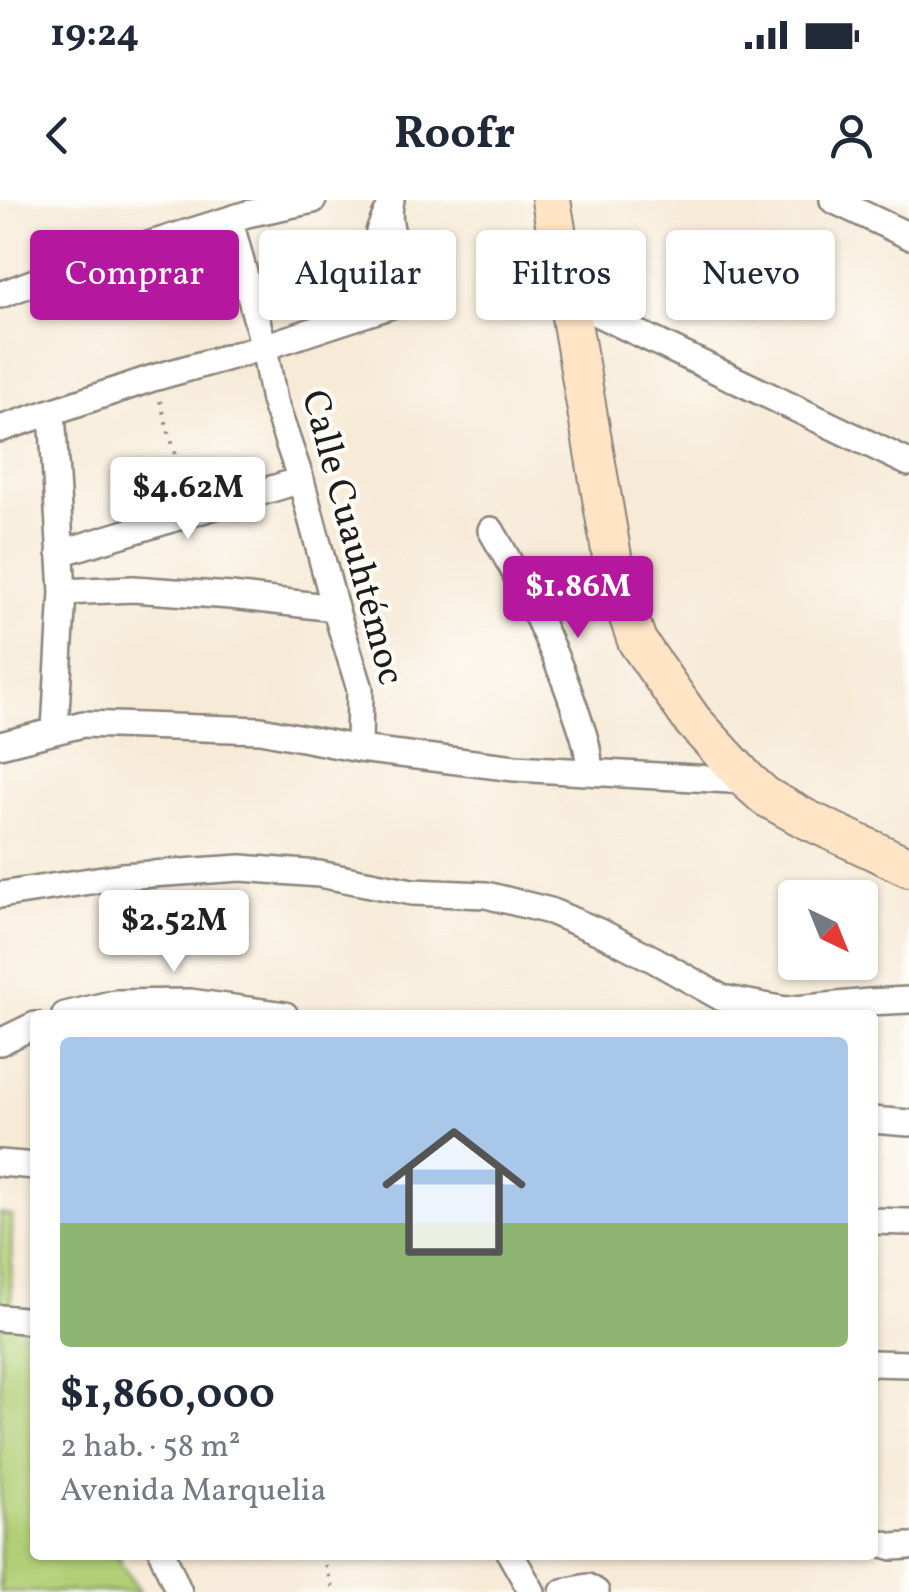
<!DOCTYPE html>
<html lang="es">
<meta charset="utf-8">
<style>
:root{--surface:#fff;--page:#f6f6f7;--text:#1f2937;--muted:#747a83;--line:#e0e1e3;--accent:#b5179e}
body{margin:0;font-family:Vollkorn,serif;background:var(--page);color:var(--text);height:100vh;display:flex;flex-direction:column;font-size:38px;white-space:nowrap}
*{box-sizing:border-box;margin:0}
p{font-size:32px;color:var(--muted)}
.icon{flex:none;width:55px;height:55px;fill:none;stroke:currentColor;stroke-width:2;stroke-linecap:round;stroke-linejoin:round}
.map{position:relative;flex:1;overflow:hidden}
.sheet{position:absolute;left:30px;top:810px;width:848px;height:550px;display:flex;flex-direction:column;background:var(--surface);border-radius:10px;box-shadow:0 2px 8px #0004}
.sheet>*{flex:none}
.banner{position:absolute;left:30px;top:30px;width:850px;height:90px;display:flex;gap:20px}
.needle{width:65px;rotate:137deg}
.controls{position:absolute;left:778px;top:680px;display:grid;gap:20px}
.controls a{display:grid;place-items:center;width:100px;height:100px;border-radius:10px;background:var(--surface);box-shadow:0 2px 8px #0004;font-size:50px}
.price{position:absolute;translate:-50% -85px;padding:0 22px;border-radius:10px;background:#fff;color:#222;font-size:32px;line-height:65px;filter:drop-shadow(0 2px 5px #0008)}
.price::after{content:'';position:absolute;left:50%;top:60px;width:30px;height:22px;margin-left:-15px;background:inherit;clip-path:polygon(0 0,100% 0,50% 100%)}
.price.selected{background:var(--accent);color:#fff}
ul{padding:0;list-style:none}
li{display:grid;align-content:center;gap:20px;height:530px;padding:0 30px}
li+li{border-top:2px solid var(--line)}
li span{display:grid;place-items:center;height:310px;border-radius:10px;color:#555}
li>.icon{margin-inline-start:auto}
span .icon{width:180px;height:180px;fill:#fffc;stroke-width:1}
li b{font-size:42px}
.tag{padding:0 35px;border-radius:10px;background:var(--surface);box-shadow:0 2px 8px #0004;font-size:35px;line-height:90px}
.tag.selected{background:var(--accent);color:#fff}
.status{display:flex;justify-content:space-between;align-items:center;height:70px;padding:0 50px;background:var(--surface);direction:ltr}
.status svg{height:28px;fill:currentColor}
header{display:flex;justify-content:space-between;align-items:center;height:130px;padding:0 30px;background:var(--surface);font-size:45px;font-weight:700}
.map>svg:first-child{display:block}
.green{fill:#b1cf76;stroke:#667649;stroke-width:2.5}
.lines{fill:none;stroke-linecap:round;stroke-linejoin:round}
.street-casing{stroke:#8a837a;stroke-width:30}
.secondary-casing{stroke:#8a837a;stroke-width:42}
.path{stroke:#8a837a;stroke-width:4;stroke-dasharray:2.5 8;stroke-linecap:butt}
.street{stroke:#fff;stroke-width:25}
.secondary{stroke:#ffe4c6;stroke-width:38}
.labels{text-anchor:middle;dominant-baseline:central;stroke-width:8;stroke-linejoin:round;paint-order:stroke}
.street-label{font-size:38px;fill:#1c1c1c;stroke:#fdfcf7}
</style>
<div class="status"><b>19:24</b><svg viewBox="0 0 49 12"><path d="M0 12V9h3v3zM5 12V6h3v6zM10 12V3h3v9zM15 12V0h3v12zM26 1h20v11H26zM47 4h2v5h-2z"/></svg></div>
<header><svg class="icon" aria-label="back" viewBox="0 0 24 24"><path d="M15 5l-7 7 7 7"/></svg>Roofr<svg class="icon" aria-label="person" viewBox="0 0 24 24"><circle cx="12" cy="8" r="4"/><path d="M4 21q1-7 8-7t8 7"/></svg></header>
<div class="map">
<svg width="909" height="1392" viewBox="0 0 909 1392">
<rect width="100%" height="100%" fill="#fdfcf7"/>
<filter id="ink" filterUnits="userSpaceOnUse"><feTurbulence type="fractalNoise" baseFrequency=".01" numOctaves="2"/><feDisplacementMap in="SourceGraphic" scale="20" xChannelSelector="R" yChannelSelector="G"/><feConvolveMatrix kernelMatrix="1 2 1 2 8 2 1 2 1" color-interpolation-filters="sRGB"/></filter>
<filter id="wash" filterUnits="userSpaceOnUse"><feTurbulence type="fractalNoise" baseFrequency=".0048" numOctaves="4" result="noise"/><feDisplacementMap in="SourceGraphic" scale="40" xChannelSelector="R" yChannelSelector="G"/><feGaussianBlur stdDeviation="2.25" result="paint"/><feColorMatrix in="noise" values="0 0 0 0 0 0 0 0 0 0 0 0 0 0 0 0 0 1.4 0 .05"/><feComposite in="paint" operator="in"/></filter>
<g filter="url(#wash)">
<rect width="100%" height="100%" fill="#f7ead7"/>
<!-- green -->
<path class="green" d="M0,1013L12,1016L11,1118L35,1121V1355H120V1363L140,1392H0Z"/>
</g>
<g filter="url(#ink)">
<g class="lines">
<defs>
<path id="street" d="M833,0L909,36
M230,21L264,147L274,201L301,280L335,408L360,489L359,549
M0,95L61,72L247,14L313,0
M567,99L909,263
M367,112L376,92L379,32L386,15
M52,212L63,392L55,529
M0,229L153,178L264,147L395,104L405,96C410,65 382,32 391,0
M491,330C525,388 555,448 576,512C583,533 590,550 589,572
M60,353L301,280
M63,392L133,389L231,396L335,408
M0,545L83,524L261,530L359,549L515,568L748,581
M0,695L122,676L241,668L319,674L412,692L486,695L550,711L602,733L653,759L722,798L785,810L869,802L909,800
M65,815L115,803L190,802L285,815
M0,842L35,825
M872,920L909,923
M0,963L35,966
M872,1021L909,1022
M0,1118L35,1121
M872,1163L909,1164
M872,1341L893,1347L909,1346
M163,1355L179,1392
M511,1355L532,1392
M563,1392L588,1387L596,1392"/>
<path id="secondary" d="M551,0L616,380L637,441L692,520L748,581L766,597L804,618L909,667"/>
</defs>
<!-- street casing -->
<use href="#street" class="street-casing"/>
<!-- secondary casing -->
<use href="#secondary" class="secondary-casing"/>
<!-- path -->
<path class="path" d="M160,201L185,288
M322,1355L334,1392"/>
<!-- street -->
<use href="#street" class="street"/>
<!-- secondary -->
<use href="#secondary" class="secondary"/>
</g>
</g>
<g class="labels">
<!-- street labels -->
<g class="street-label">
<text transform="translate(351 338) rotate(75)">Calle Cuauhtémoc</text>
</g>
</g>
</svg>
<div class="controls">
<a><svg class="needle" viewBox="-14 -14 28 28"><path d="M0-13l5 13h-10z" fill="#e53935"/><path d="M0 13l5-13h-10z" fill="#747a83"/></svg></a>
</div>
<b class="price" style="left:188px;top:342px">$4.62M</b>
<b class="price selected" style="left:578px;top:441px">$1.86M</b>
<b class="price" style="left:174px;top:775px">$2.52M</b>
<div class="banner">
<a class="tag selected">Comprar</a>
<a class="tag">Alquilar</a>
<a class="tag">Filtros</a>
<a class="tag">Nuevo</a>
</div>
<section class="sheet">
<ul>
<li><span style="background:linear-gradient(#a9c7e8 60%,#8fb573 0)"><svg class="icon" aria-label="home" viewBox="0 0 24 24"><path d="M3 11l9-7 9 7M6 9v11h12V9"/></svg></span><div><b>$1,860,000</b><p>2 hab. · 58 m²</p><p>Avenida Marquelia</p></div></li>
</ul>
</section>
</div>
